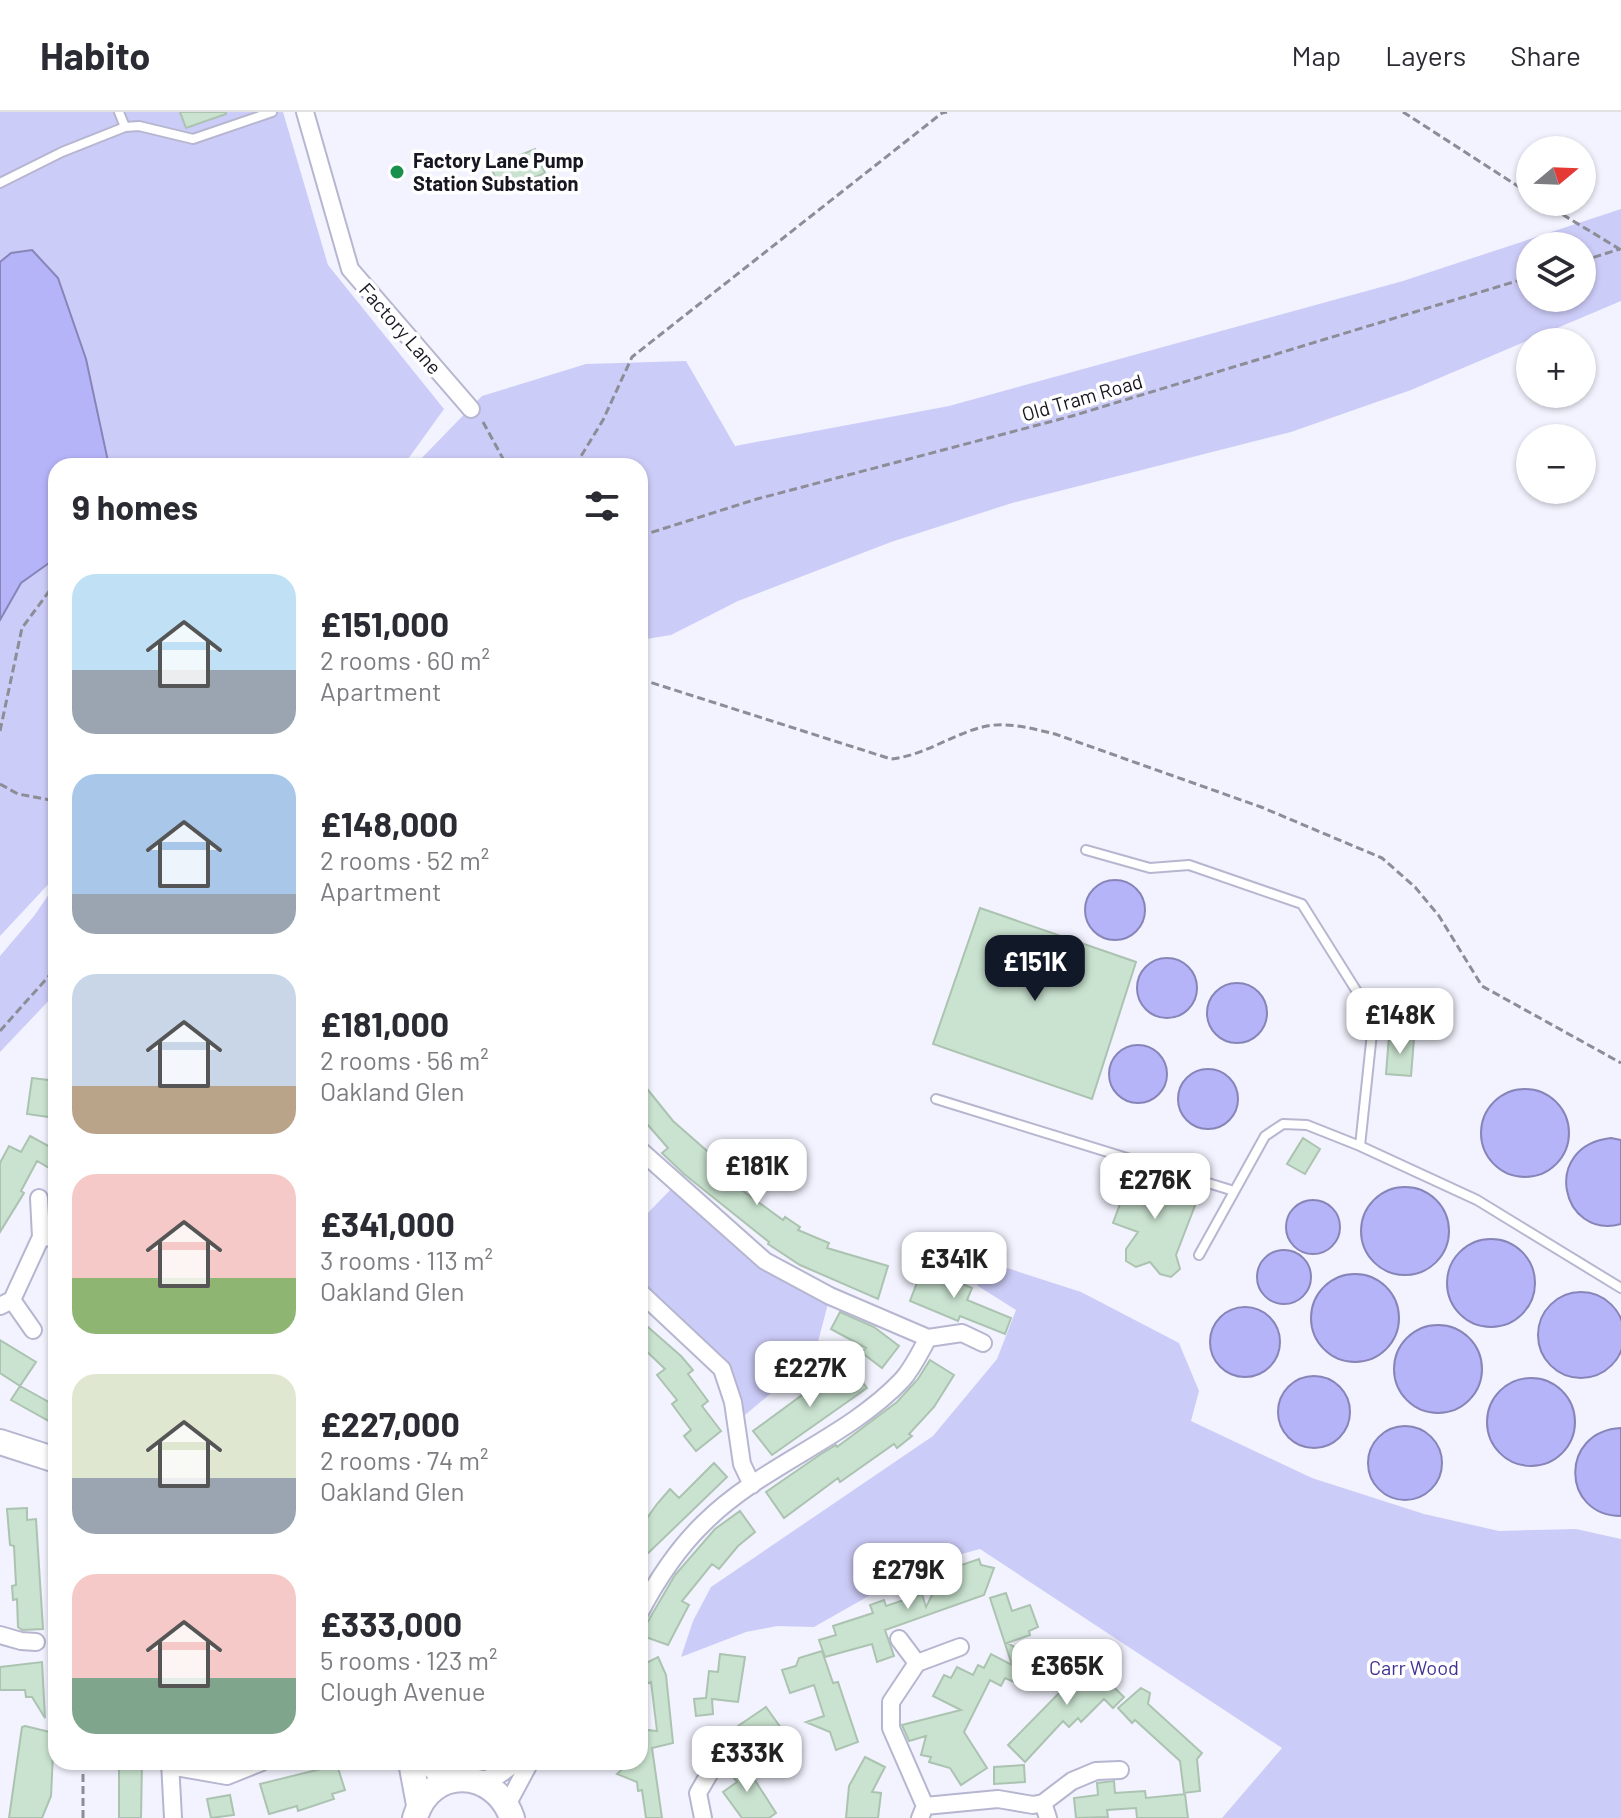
<!DOCTYPE html>
<meta charset="utf-8">
<style>
:root{--surface:#fff;--page:#f2f2f3;--text:#2b2b33;--muted:#7c7c81;--line:#e1e1e2;--accent:#111827}
body{margin:0;font-family:Barlow,sans-serif;background:var(--page);color:var(--text);height:100vh;display:flex;flex-direction:column;font-size:30px;white-space:nowrap}
*{box-sizing:border-box;margin:0}
p{font-size:26px;color:var(--muted)}
.icon{flex:none;width:44px;height:44px;fill:none;stroke:currentColor;stroke-width:2;stroke-linecap:round;stroke-linejoin:round}
.map{position:relative;flex:1;overflow:hidden}
.drawer{position:absolute;left:48px;top:346px;width:600px;height:1312px;display:flex;flex-direction:column;background:var(--surface);border-radius:24px;box-shadow:0 2px 6px #0004}
.drawer>*{flex:none}
.needle{width:52px;rotate:71deg}
.fabs{position:absolute;left:1516px;top:24px;display:grid;gap:16px}
.fabs a{display:grid;place-items:center;width:80px;height:80px;border-radius:50%;background:var(--surface);box-shadow:0 2px 6px #0004;font-size:40px}
.price{position:absolute;translate:-50% -68px;padding:0 18px;border-radius:16px;background:#fff;color:#222;font-size:26px;line-height:52px;filter:drop-shadow(0 2px 4px #0008)}
.price::after{content:'';position:absolute;left:50%;top:48px;width:24px;height:18px;margin-left:-12px;background:inherit;clip-path:polygon(0 0,100% 0,50% 100%)}
.price.current{background:var(--accent);color:#fff}
ul{padding:0;list-style:none}
li{display:flex;align-items:center;gap:24px;height:200px;padding:0 24px}
li span{display:grid;place-items:center;flex:none;width:224px;height:160px;border-radius:24px;color:#555}
li>.icon{margin-inline-start:auto}
span .icon{width:96px;height:96px;fill:#fffc;stroke-width:1}
li b{font-size:34px}
h2{display:flex;justify-content:space-between;align-items:center;height:96px;padding:0 24px;font-size:34px}
header{display:flex;align-items:center;gap:48px;box-sizing:border-box;height:112px;padding:0 40px;background:var(--surface);border-bottom:2px solid var(--line)}
header strong{font-size:38px}
nav{display:flex;gap:44px;margin-inline-start:auto;font-size:28px}
.map>svg:first-child{display:block}
.green{fill:#ccccf8;fill-rule:evenodd}
.water{fill:#b6b4f9;stroke:#8785b8;stroke-width:2}
.building{fill:#cae3d0;stroke:#abc3b0;stroke-width:2}
.lines{fill:none;stroke-linecap:round;stroke-linejoin:round}
.lane-casing{stroke:#b6b6d0;stroke-width:12}
.street-casing{stroke:#b6b6d0;stroke-width:20}
.secondary-casing{stroke:#b6b6d0;stroke-width:28}
.path{stroke:#8d8d97;stroke-width:3;stroke-dasharray:8 4;stroke-linecap:butt}
.lane{stroke:#fff;stroke-width:8}
.street{stroke:#fff;stroke-width:16}
.secondary{stroke:#fff;stroke-width:24}
.poi-dot{fill:#18914d;stroke:#fff;stroke-width:3}
.labels{text-anchor:middle;dominant-baseline:central;stroke-width:7;stroke-linejoin:round;paint-order:stroke}
.poi-label{font-size:20px;font-weight:bold;fill:#181721;stroke:#fff;text-anchor:start}
.street-label{font-size:20px;fill:#181721;stroke:#fff}
.park-label{font-size:20px;fill:#433292;stroke:#fff}
</style>
<header>
<strong>Habito</strong>
<nav><a>Map</a><a>Layers</a><a>Share</a></nav>
</header>
<div class="map">
<svg width="1621" height="1706" viewBox="0 0 1621 1706">
<rect width="100%" height="100%" fill="#f2f3fe"/>
<!-- green -->
<path class="green" d="M0,0H283L328,153L444,297L403,354H56V764L0,824Z
M1621,97V189L1411,278L1291,320L1012,391L891,430L738,489L671,523L640,528V354H414L482,284L586,252L686,249L735,334L949,294L1403,169ZM1530,134H1582V186H1530Z
M56,772V881L0,940V844L34,804Z
M677,1071L765,1149L830,1184L814,1245L745,1303L722,1257L640,1180V1109Z
M967,1143L1081,1180L1179,1231L1199,1279L1191,1309L1312,1366L1424,1402L1499,1419L1576,1417L1621,1427V1706H1222L1282,1636L980,1437L925,1452L814,1515L777,1514L746,1520L681,1545L693,1509L711,1475L933,1324L997,1247L1016,1198L978,1174Z"/>
<!-- water -->
<path class="water" d="M32,138L58,166L86,247L109,354H56V446L21,471L0,508V150L11,141Z
M1085 798a30 30 0 1 1 60 0a30 30 0 1 1-60 0Z
M1137 876a30 30 0 1 1 60 0a30 30 0 1 1-60 0Z
M1207 901a30 30 0 1 1 60 0a30 30 0 1 1-60 0Z
M1109 962a29 29 0 1 1 58 0a29 29 0 1 1-58 0Z
M1178 987a30 30 0 1 1 60 0a30 30 0 1 1-60 0Z
M1481 1021a44 44 0 1 1 88 0a44 44 0 1 1-88 0Z
M1611,1026L1621,1028V1112C1561,1128 1540,1034 1611,1026Z
M1361 1119a44 44 0 1 1 88 0a44 44 0 1 1-88 0Z
M1286 1115a27 27 0 1 1 54 0a27 27 0 1 1-54 0Z
M1447 1171a44 44 0 1 1 88 0a44 44 0 1 1-88 0Z
M1257 1165a27 27 0 1 1 54 0a27 27 0 1 1-54 0Z
M1311 1206a44 44 0 1 1 88 0a44 44 0 1 1-88 0Z
M1538 1223a43 43 0 1 1 86 0a43 43 0 1 1-86 0Z
M1210 1230a35 35 0 1 1 70 0a35 35 0 1 1-70 0Z
M1394 1257a44 44 0 1 1 88 0a44 44 0 1 1-88 0Z
M1278 1300a36 36 0 1 1 72 0a36 36 0 1 1-72 0Z
M1487 1310a44 44 0 1 1 88 0a44 44 0 1 1-88 0Z
M1368 1351a37 37 0 1 1 74 0a37 37 0 1 1-74 0Z
M1621,1316V1404C1561,1404 1559,1319 1621,1316Z"/>
<!-- building -->
<path class="building" d="M180,0H226V2L186,16Z
M535,37L545,61L501,80L491,55Z
M980,796L1136,850L1092,987L933,932Z
M1389,924L1414,926L1411,964L1386,962Z
M32,966L56,969V1006L27,1002Z
M640,968L673,1009L747,1074L743,1079L783,1108L785,1105L800,1115L798,1118L829,1131L827,1136L888,1154L878,1187L800,1153L768,1132L769,1130L684,1062L662,1041L668,1036L640,1004Z
M30,1024L56,1038V1060L37,1049L21,1079L24,1081L0,1120V1051L9,1034L21,1040Z
M1303,1026L1320,1037L1305,1062L1287,1052Z
M1133,1057L1199,1083L1176,1143L1180,1157L1171,1165L1160,1162L1150,1150L1136,1155L1126,1149V1137L1138,1120L1113,1111Z
M925,1150L948,1160L946,1165L972,1176L967,1188L1011,1206L1005,1222L960,1204L958,1209L910,1189Z
M840,1200L874,1215L899,1234L882,1256L861,1240L866,1236L831,1217Z
M640,1208L681,1244L693,1258L688,1262L708,1289L702,1294L721,1319L696,1339L684,1324L691,1318L672,1292L677,1288L657,1263L665,1257L640,1233Z
M0,1228L36,1250L20,1274L56,1294V1313L11,1288L20,1274L0,1261Z
M930,1248L954,1263L934,1295L909,1322L912,1324L897,1336L894,1332L840,1370L838,1366L784,1406L766,1380L821,1342L836,1333L837,1335L897,1290L918,1267Z
M847,1250L867,1276L772,1343L753,1319Z
M714,1351L727,1365L640,1449V1416L657,1392L670,1377L679,1386Z
M27,1396V1408L36,1407L43,1517L22,1518L18,1515L17,1487L13,1488L12,1474L16,1473L14,1434L10,1433L7,1397Z
M740,1399L755,1420L738,1434L719,1457L712,1452L682,1489L689,1493L668,1533L640,1523L675,1463L715,1417Z
M979,1447L981,1453L994,1456L984,1483L885,1518L894,1544L877,1550L872,1532L825,1545L819,1528L836,1523L833,1514L873,1501L870,1493L884,1488L886,1494L922,1482L926,1495L944,1459Z
M1006,1481L1012,1499L1030,1493L1038,1515L1029,1519L1030,1523L1007,1531L1026,1541L1014,1570L1005,1566L1001,1574L990,1568L964,1620L987,1656L961,1673L950,1656L929,1650L931,1645L921,1643L926,1624L909,1629L902,1613L961,1598L933,1584L944,1563L951,1566L957,1555L973,1563L978,1553L984,1556L991,1542L1012,1553L990,1486Z
M822,1539L833,1571L838,1570L858,1630L836,1638L830,1620L806,1610L824,1604L814,1573L790,1581L782,1558L796,1554L799,1546Z
M720,1542L745,1545L738,1590L712,1587L713,1602L696,1604L694,1587L706,1586L709,1559L718,1560Z
M658,1545L666,1563L673,1631L652,1636L662,1706H646L642,1678L638,1679L637,1670L617,1662L628,1652L640,1650V1617L657,1619L651,1570L640,1575V1554Z
M1080,1549L1095,1550L1101,1555L1100,1562L1124,1585L1113,1596L1104,1587L1081,1610L1078,1606L1069,1615L1063,1609L1025,1650L1008,1633L1068,1572L1063,1567Z
M42,1550L45,1606L32,1585H26L25,1578H0V1555Z
M1141,1576L1150,1581L1148,1592L1202,1641L1197,1647L1200,1679L1184,1681L1180,1649L1135,1608L1132,1611L1118,1596Z
M766,1595L781,1616L753,1636L738,1614Z
M25,1614L54,1621L51,1684L42,1706H9L22,1615Z
M757,1634L773,1638L769,1652L741,1645Z
M740,1645L776,1701L769,1706H742L723,1680L737,1670L726,1656Z
M865,1645L885,1655L872,1680L881,1681L878,1706H846L849,1674Z
M119,1650H142L141,1706H119Z
M337,1653L345,1678L332,1682L334,1687L298,1699L297,1694L269,1702L260,1672Z
M1024,1653L1025,1670L994,1672V1655Z
M1114,1669L1115,1681L1145,1679L1146,1686L1185,1682L1188,1706H1137L1136,1696L1107,1698L1108,1705L1076,1706L1074,1686L1098,1683L1097,1671Z
M230,1683L234,1703L211,1706L207,1687Z"/>
<g class="lines">
<defs>
<path id="lane" d="M119,0L125,15
M0,71L62,40L125,15L139,14L193,27L272,0
M1086,738L1150,756L1189,753L1302,792L1371,902L1372,921L1360,1034
M936,987L1234,1079
M1199,1143L1265,1024L1283,1012L1307,1013L1360,1034L1477,1088L1621,1176"/>
<path id="street" d="M305,0L350,157L471,297
M640,1038L765,1149L830,1184L928,1226L962,1221L983,1231
M39,1086L41,1125L56,1126
M640,1180L722,1257L733,1290L742,1352L752,1373
M12,1188L33,1218
M0,1194L12,1188L41,1125
M640,1500C657,1468 678,1436 704,1411C762,1353 846,1327 902,1268C913,1256 920,1240 928,1226
M0,1523L21,1529L36,1530
M899,1527L917,1551
M170,1650L173,1706
M170,1654L227,1664L262,1650
M479,1669L499,1663L517,1650
M1043,1691L1048,1706
M507,1693L530,1650
M925,1694L998,1687L1033,1693L1043,1691L1072,1669L1096,1659L1120,1658
M703,1706L698,1681L719,1645
M920,1706L925,1694L891,1616V1590L917,1551L960,1535"/>
<path id="secondary" d="M0,1330L56,1348
M411,1650L419,1693
M430,1650L447,1669
M415,1706C430,1653 495,1656 512,1706"/>
</defs>
<!-- lane casing -->
<use href="#lane" class="lane-casing"/>
<!-- street casing -->
<use href="#street" class="street-casing"/>
<!-- secondary casing -->
<use href="#secondary" class="secondary-casing"/>
<!-- path -->
<path class="path" d="M1403,0L1530,82
M1542,90L1621,138
M1582,149L1620,137
M483,310L507,354
M575,354L603,308L632,245L942,1L947,0
M640,424L757,387L1072,304L1530,165
M640,567L891,647C927,643 953,621 987,614C1009,610 1034,617 1055,622L1261,695L1382,746L1415,775L1439,804L1482,874L1621,951
M0,619L22,516L56,470
M0,672L18,682L56,689
M0,919L56,856
M83,1650V1706"/>
<!-- lane -->
<use href="#lane" class="lane"/>
<!-- street -->
<use href="#street" class="street"/>
<!-- secondary -->
<use href="#secondary" class="secondary"/>
</g>
<!-- markers -->
<circle class="poi-dot" cx="397" cy="60" r="8"/>
<g class="labels">
<!-- poi labels -->
<g class="poi-label">
<text x="413" y="48">Factory Lane Pump<tspan x="413" dy="23">Station Substation</tspan></text>
</g>
<!-- street labels -->
<g class="street-label">
<text transform="translate(401 216) rotate(49)">Factory Lane</text>
<text transform="translate(1082 285) rotate(-16)">Old Tram Road</text>
</g>
<!-- park labels -->
<g class="park-label">
<text x="1414" y="1555">Carr Wood</text>
</g>
</g>
</svg>
<div class="fabs">
<a><svg class="needle" viewBox="-14 -14 28 28"><path d="M0-13l5 13h-10z" fill="#e53935"/><path d="M0 13l5-13h-10z" fill="#7c7c81"/></svg></a>
<a><svg class="icon" aria-label="layers" viewBox="0 0 24 24"><path d="M12 4l9 5-9 5-9-5zM3 14l9 5 9-5"/></svg></a>
<a>+</a>
<a>−</a>
</div>
<b class="price current" style="left:1035px;top:891px">£151K</b>
<b class="price" style="left:1400px;top:944px">£148K</b>
<b class="price" style="left:757px;top:1095px">£181K</b>
<b class="price" style="left:1155px;top:1109px">£276K</b>
<b class="price" style="left:954px;top:1188px">£341K</b>
<b class="price" style="left:810px;top:1297px">£227K</b>
<b class="price" style="left:908px;top:1499px">£279K</b>
<b class="price" style="left:1067px;top:1595px">£365K</b>
<b class="price" style="left:747px;top:1682px">£333K</b>
<section class="drawer">
<h2>9 homes<svg class="icon" aria-label="filters" viewBox="0 0 24 24"><path d="M4 7h16M4 17h16"/><circle cx="9" cy="7" r="2"/><circle cx="15" cy="17" r="2"/></svg></h2>
<ul>
<li><span style="background:linear-gradient(#bfe0f5 60%,#9aa5b1 0)"><svg class="icon" aria-label="home" viewBox="0 0 24 24"><path d="M3 11l9-7 9 7M6 9v11h12V9"/></svg></span><div><b>£151,000</b><p>2 rooms · 60 m²</p><p>Apartment</p></div></li>
<li><span style="background:linear-gradient(#a9c7e8 75%,#9aa5b1 0)"><svg class="icon" aria-label="home" viewBox="0 0 24 24"><path d="M3 11l9-7 9 7M6 9v11h12V9"/></svg></span><div><b>£148,000</b><p>2 rooms · 52 m²</p><p>Apartment</p></div></li>
<li><span style="background:linear-gradient(#c9d6e8 70%,#b9a48a 0)"><svg class="icon" aria-label="home" viewBox="0 0 24 24"><path d="M3 11l9-7 9 7M6 9v11h12V9"/></svg></span><div><b>£181,000</b><p>2 rooms · 56 m²</p><p>Oakland Glen</p></div></li>
<li><span style="background:linear-gradient(#f6c9c9 65%,#8fb573 0)"><svg class="icon" aria-label="home" viewBox="0 0 24 24"><path d="M3 11l9-7 9 7M6 9v11h12V9"/></svg></span><div><b>£341,000</b><p>3 rooms · 113 m²</p><p>Oakland Glen</p></div></li>
<li><span style="background:linear-gradient(#dfe7d0 65%,#9aa5b1 0)"><svg class="icon" aria-label="home" viewBox="0 0 24 24"><path d="M3 11l9-7 9 7M6 9v11h12V9"/></svg></span><div><b>£227,000</b><p>2 rooms · 74 m²</p><p>Oakland Glen</p></div></li>
<li><span style="background:linear-gradient(#f6c9c9 65%,#7fa58c 0)"><svg class="icon" aria-label="home" viewBox="0 0 24 24"><path d="M3 11l9-7 9 7M6 9v11h12V9"/></svg></span><div><b>£333,000</b><p>5 rooms · 123 m²</p><p>Clough Avenue</p></div></li>
</ul>
</section>
</div>
